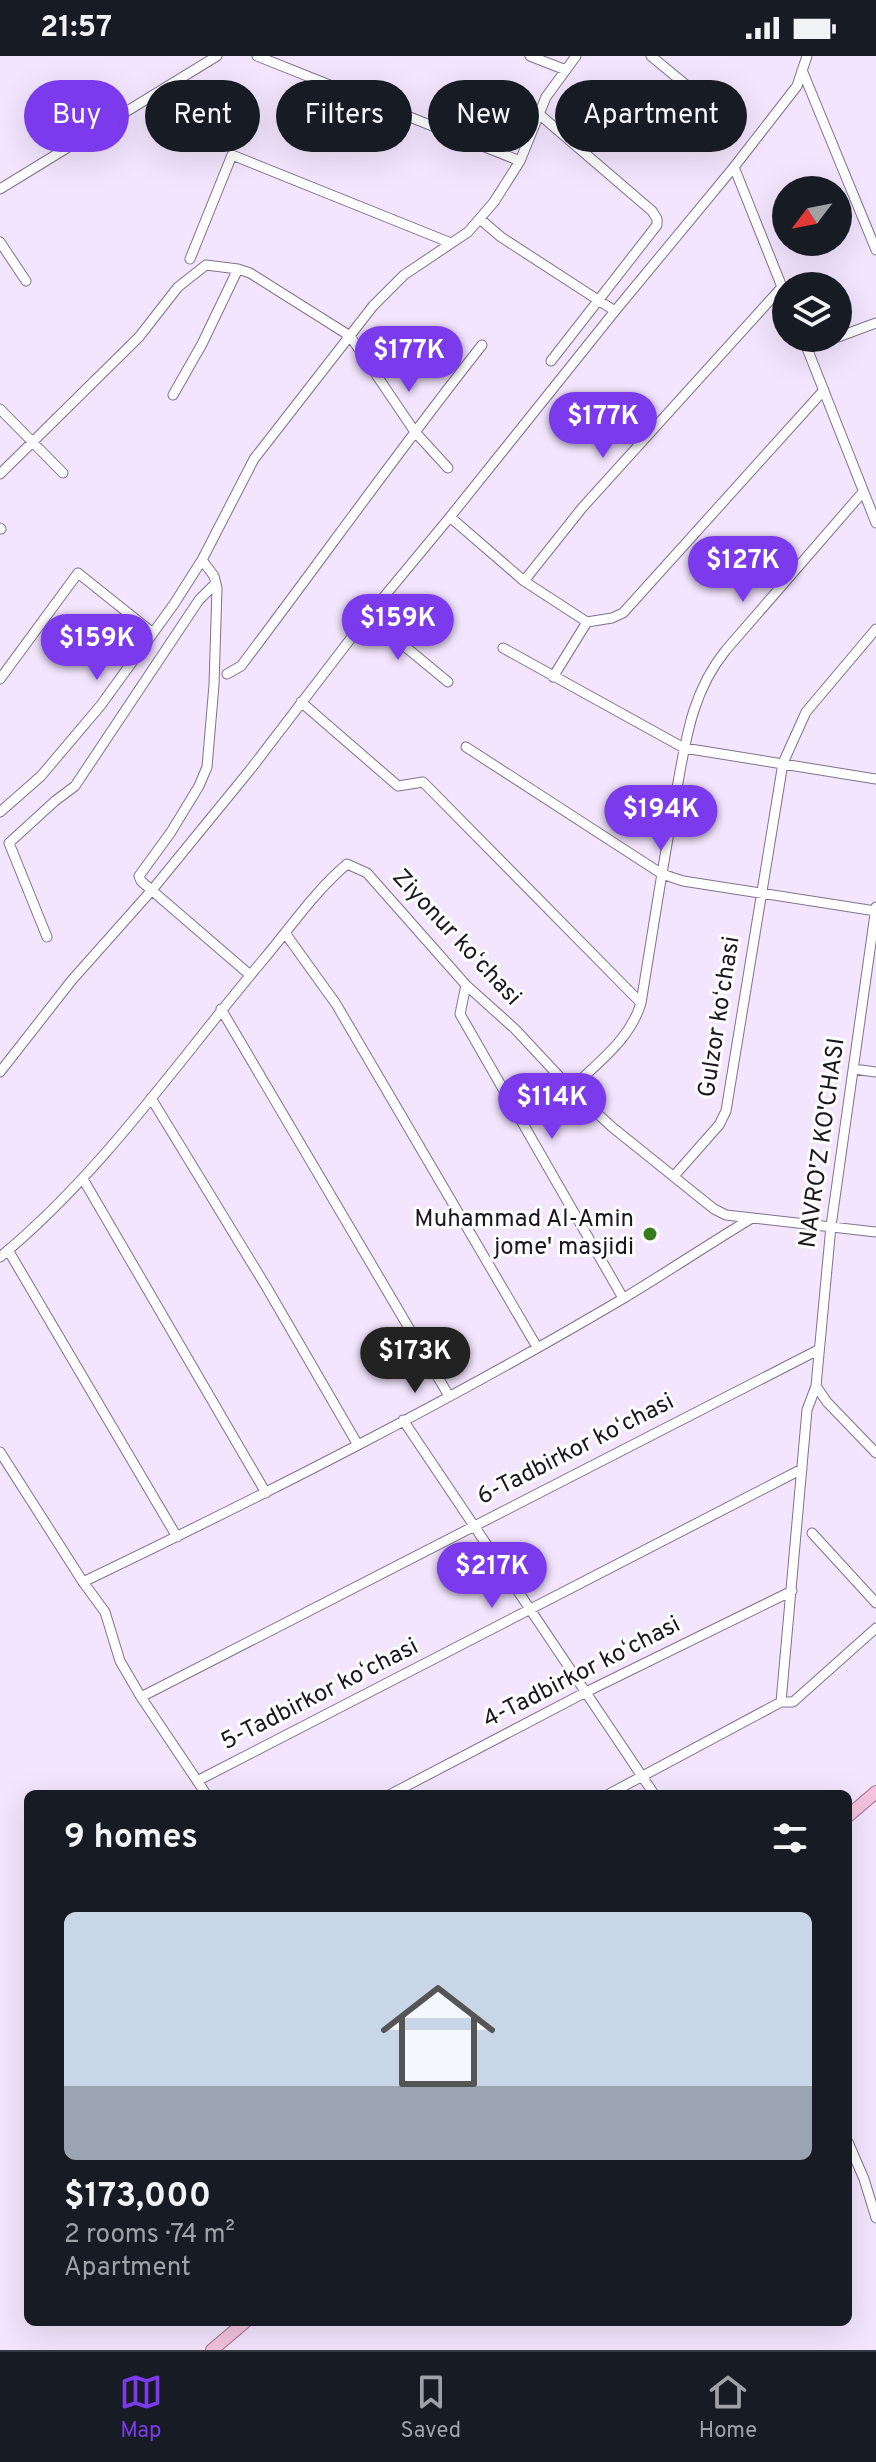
<!DOCTYPE html>
<meta charset="utf-8">
<style>
:root{--surface:#171b24;--page:#242831;--text:#f1f3f6;--muted:#9ea1a6;--line:#363941;--accent:#7c3aed}
body{margin:0;font-family:Overpass,sans-serif;background:var(--page);color:var(--text);height:100vh;display:flex;flex-direction:column;font-size:30px;white-space:nowrap}
*{box-sizing:border-box;margin:0}
p{font-size:26px;color:var(--muted)}
.icon{flex:none;width:44px;height:44px;fill:none;stroke:currentColor;stroke-width:2;stroke-linecap:round;stroke-linejoin:round}
.map{position:relative;flex:1;overflow:hidden}
.drawer{position:absolute;left:24px;top:1734px;width:828px;height:536px;display:flex;flex-direction:column;background:var(--surface);border-radius:12px;box-shadow:0 8px 32px #0002}
.drawer>*{flex:none}
.hud{position:absolute;left:24px;top:24px;width:828px;height:72px;display:flex;gap:16px}
.needle{width:52px;rotate:238deg}
.fabs{position:absolute;left:772px;top:120px;display:grid;gap:16px}
.fabs a{display:grid;place-items:center;width:80px;height:80px;border-radius:50%;background:var(--surface);box-shadow:0 8px 32px #0002;font-size:40px}
.price{position:absolute;translate:-50% -68px;padding:0 18px;border-radius:28px;background:var(--accent);color:#fff;font-size:26px;line-height:52px;filter:drop-shadow(0 2px 4px #0008)}
.price::after{content:'';position:absolute;left:50%;top:48px;width:24px;height:18px;margin-left:-12px;background:inherit;clip-path:polygon(0 0,100% 0,50% 100%)}
.price.active{background:#222;color:#fff}
ul{padding:0;list-style:none}
li{display:grid;align-content:center;gap:16px;height:424px;padding:0 40px}
li+li{border-top:2px solid var(--line)}
li span{display:grid;place-items:center;height:248px;border-radius:12px;color:#555}
li>.icon{margin-inline-start:auto}
span .icon{width:144px;height:144px;fill:#fffc;stroke-width:1}
li b{font-size:34px}
h2{display:flex;justify-content:space-between;align-items:center;height:96px;padding:0 40px;font-size:34px}
.pill{padding:0 28px;border-radius:36px;background:var(--surface);box-shadow:0 8px 32px #0002;font-size:28px;line-height:72px}
.pill.active{background:var(--accent);color:#fff}
.status{display:flex;justify-content:space-between;align-items:center;height:56px;padding:0 40px;background:var(--surface);direction:ltr}
.status svg{height:22px;fill:currentColor}
.tabs{display:flex;justify-content:space-around;align-items:center;height:112px;border-top:2px solid var(--line);background:var(--surface);font-size:22px;color:var(--muted)}
.tabs a{display:grid;justify-items:center;gap:4px}
.tabs .active{color:var(--accent)}
.map>svg:first-child{display:block}
.lines{fill:none;stroke-linecap:round;stroke-linejoin:round}
.minor-casing{stroke:#81718d;stroke-width:11}
.major-casing{stroke:#a46c8f;stroke-width:14}
.minor{stroke:#fff;stroke-width:9}
.major{stroke:#f4c2df;stroke-width:12}
.poi-dot{fill:#367b1d;stroke:#fff;stroke-width:3}
.labels{text-anchor:middle;dominant-baseline:central;stroke-width:6;stroke-linejoin:round;paint-order:stroke}
.street-label{font-size:24px;fill:#1c1621;stroke:#fff}
.poi-label{font-size:24px;fill:#1c1621;stroke:#fff;text-anchor:end}
</style>
<div class="status"><b>21:57</b><svg viewBox="0 0 49 12"><path d="M0 12V9h3v3zM5 12V6h3v6zM10 12V3h3v9zM15 12V0h3v12zM26 1h20v11H26zM47 4h2v5h-2z"/></svg></div>
<div class="map">
<svg width="876" height="2294" viewBox="0 0 876 2294">
<rect width="100%" height="100%" fill="#f3e5fe"/>
<g class="lines">
<defs>
<path id="minor" d="M257,0L520,105
M530,0L566,14
M651,0L703,43
M802,14L876,194
M539,58L652,155L657,163V169L551,305
M0,133L217,0
M480,163L501,181L615,255
M0,186L26,225
M190,203L232,99L451,187
M786,241L734,111L797,30L807,0
M838,281L876,267
M803,282L876,467
M807,292L835,282
M173,339L202,288L238,213L250,217L350,280L415,376L448,412
M0,353L63,417
M0,418L139,281L178,231L206,209L238,213
M450,461L615,255L734,111
M0,472L1,473
M202,504L214,520L217,532L214,629L207,711L199,730L171,776L139,820L141,825L250,919
M368,560L448,626
M587,566L524,525L582,452L782,231
M503,592L684,692L876,723
M227,618L241,610C322,503 399,394 482,289
M553,621L587,566L612,562L623,557L824,334
M0,623L78,517L153,577
M301,646L398,730L423,726L641,947
M466,691L662,818L683,825L876,855
M0,756L41,720L101,649L174,548L202,504L254,403L373,250L404,219L468,176L494,146L520,105L546,41L576,0
M285,877L336,948L537,1291
M47,881L9,787L55,745L75,730L199,544L216,527
M466,929L460,958L623,1242
M221,953L449,1340
M854,1013L876,1016
M0,1016L72,924L152,834L250,714L368,560L450,461L524,525
M571,1033C598,1006 630,984 641,947C652,880 662,814 674,748C685,692 689,639 726,594L863,436
M151,1042L267,1232L358,1389
M674,1120L719,1069L726,1055L783,707L806,656L876,573
M83,1123L266,1437
M8,1194L177,1481
M0,1201C102,1117 178,1005 263,904C290,872 315,835 347,808L367,817L466,929L515,973L571,1033L612,1071L714,1153L726,1159L876,1176
M816,1330L827,1346L876,1397
M403,1364L654,1738
M0,1396L83,1526L105,1556L120,1605L141,1641L206,1738
M812,1477L876,1547
M83,1526C266,1438 448,1346 624,1242C667,1216 709,1188 752,1162
M141,1641L818,1294
M781,1646L807,1354L816,1330L831,1170L876,851
M197,1725L802,1413
M391,1738L586,1636L792,1535
M609,1738L781,1646H793L876,1572
M848,2086L864,2123L876,2162"/>
<path id="major" d="M848,1760L876,1736
M212,2294L245,2266"/>
</defs>
<!-- minor casing -->
<use href="#minor" class="minor-casing"/>
<!-- major casing -->
<use href="#major" class="major-casing"/>
<!-- minor -->
<use href="#minor" class="minor"/>
<!-- major -->
<use href="#major" class="major"/>
</g>
<!-- markers -->
<circle class="poi-dot" cx="650" cy="1178" r="8"/>
<g class="labels">
<!-- street labels -->
<g class="street-label">
<text transform="translate(456 882) rotate(47)">Ziyonur koʻchasi</text>
<text transform="translate(720 961) rotate(-81)">Gulzor koʻchasi</text>
<text transform="translate(823 1087) rotate(-82)">NAVRO'Z KO'CHASI</text>
<text transform="translate(576 1394) rotate(-27)">6-Tadbirkor koʻchasi</text>
<text transform="translate(582 1617) rotate(-27)">4-Tadbirkor koʻchasi</text>
<text transform="translate(320 1639) rotate(-27)">5-Tadbirkor koʻchasi</text>
</g>
<!-- poi labels -->
<g class="poi-label">
<text x="634" y="1164">Muhammad Al-Amin<tspan x="634" dy="28">jome' masjidi</tspan></text>
</g>
</g>
</svg>
<div class="fabs">
<a><svg class="needle" viewBox="-14 -14 28 28"><path d="M0-13l5 13h-10z" fill="#e53935"/><path d="M0 13l5-13h-10z" fill="#9ea1a6"/></svg></a>
<a><svg class="icon" aria-label="layers" viewBox="0 0 24 24"><path d="M12 4l9 5-9 5-9-5zM3 14l9 5 9-5"/></svg></a>
</div>
<b class="price" style="left:409px;top:338px">$177K</b>
<b class="price" style="left:603px;top:404px">$177K</b>
<b class="price" style="left:743px;top:548px">$127K</b>
<b class="price" style="left:398px;top:606px">$159K</b>
<b class="price" style="left:97px;top:626px">$159K</b>
<b class="price" style="left:661px;top:797px">$194K</b>
<b class="price" style="left:552px;top:1085px">$114K</b>
<b class="price active" style="left:415px;top:1339px">$173K</b>
<b class="price" style="left:492px;top:1554px">$217K</b>
<div class="hud">
<a class="pill active">Buy</a>
<a class="pill">Rent</a>
<a class="pill">Filters</a>
<a class="pill">New</a>
<a class="pill">Apartment</a>
</div>
<section class="drawer">
<h2>9 homes<svg class="icon" aria-label="filters" viewBox="0 0 24 24"><path d="M4 7h16M4 17h16"/><circle cx="9" cy="7" r="2"/><circle cx="15" cy="17" r="2"/></svg></h2>
<ul>
<li><span style="background:linear-gradient(#c9d6e8 70%,#9aa5b1 0)"><svg class="icon" aria-label="home" viewBox="0 0 24 24"><path d="M3 11l9-7 9 7M6 9v11h12V9"/></svg></span><div><b>$173,000</b><p>2 rooms · 74 m²</p><p>Apartment</p></div></li>
</ul>
</section>
</div>
<nav class="tabs">
<a class="active"><svg class="icon" aria-label="map" viewBox="0 0 24 24"><path d="M3 6l6-2 6 2 6-2v14l-6 2-6-2-6 2zM9 4v14M15 6v14"/></svg>Map</a>
<a><svg class="icon" aria-label="saved" viewBox="0 0 24 24"><path d="M7 4h10v16l-5-4-5 4z"/></svg>Saved</a>
<a><svg class="icon" aria-label="home" viewBox="0 0 24 24"><path d="M3 11l9-7 9 7M6 9v11h12V9"/></svg>Home</a>
</nav>
